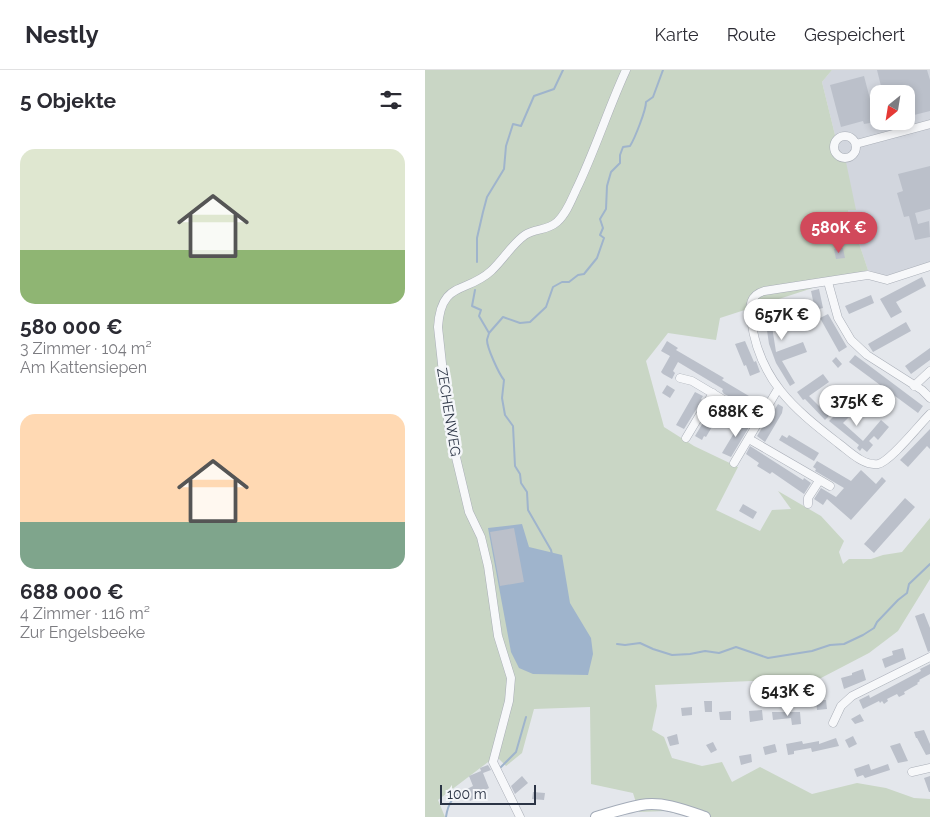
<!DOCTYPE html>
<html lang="de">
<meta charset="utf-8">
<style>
:root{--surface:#fff;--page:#f2f2f3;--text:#2b2b33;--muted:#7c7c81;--line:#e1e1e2;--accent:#d1495b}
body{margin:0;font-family:Raleway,sans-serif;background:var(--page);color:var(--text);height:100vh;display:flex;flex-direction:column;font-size:19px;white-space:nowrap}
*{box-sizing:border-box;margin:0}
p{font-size:16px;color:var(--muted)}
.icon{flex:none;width:28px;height:28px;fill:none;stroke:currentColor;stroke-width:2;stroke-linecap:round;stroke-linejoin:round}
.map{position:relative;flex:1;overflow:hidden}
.panel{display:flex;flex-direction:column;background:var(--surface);width:425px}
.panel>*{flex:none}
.needle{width:32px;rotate:210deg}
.tools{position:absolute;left:445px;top:15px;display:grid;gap:10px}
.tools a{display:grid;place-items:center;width:45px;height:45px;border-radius:10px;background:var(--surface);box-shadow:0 2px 8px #0003;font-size:25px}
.scale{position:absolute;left:15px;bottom:12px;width:96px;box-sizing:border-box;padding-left:5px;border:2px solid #2b3445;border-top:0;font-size:14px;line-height:18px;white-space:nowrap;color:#2b3445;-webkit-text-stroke:4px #f4f6f9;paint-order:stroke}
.price{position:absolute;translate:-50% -42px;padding:0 11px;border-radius:18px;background:#fff;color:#222;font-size:16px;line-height:32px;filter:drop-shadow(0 1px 2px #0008)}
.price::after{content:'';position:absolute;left:50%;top:30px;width:15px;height:11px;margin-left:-8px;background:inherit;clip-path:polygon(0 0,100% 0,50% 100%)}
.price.current{background:var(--accent);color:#fff}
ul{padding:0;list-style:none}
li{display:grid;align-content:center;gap:10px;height:265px;padding:0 20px}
li span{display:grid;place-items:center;height:155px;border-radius:15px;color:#555}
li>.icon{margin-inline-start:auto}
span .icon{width:90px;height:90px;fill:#fffc;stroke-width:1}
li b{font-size:21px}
h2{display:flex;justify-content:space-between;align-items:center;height:60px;padding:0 20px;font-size:21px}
header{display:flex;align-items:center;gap:30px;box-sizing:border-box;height:70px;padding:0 25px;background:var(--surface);border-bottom:1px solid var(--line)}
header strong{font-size:24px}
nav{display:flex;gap:28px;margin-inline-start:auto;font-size:18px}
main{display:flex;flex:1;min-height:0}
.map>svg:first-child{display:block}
.built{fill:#d2d6de;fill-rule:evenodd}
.green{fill:#c9d6c5}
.water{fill:#9fb4cc}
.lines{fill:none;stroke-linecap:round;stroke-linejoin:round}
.stream{stroke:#9fb4cc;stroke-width:2}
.building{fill:#bbc0ca}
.minor-casing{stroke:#a9aeb7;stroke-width:9}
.major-casing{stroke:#a3abb8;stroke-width:12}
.minor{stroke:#f7f8fa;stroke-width:8}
.major{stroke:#fff;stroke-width:10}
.labels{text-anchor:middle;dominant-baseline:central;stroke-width:5;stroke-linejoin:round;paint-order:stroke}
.street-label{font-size:14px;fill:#2b3445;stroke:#f4f6f9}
</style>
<header>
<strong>Nestly</strong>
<nav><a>Karte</a><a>Route</a><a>Gespeichert</a></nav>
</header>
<main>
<section class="panel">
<h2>5 Objekte<svg class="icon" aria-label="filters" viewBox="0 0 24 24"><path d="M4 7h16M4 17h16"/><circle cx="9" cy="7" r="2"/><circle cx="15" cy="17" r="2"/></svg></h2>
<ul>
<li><span style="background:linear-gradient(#dfe7d0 65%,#8fb573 0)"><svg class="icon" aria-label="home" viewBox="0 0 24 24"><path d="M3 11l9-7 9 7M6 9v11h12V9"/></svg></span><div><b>580 000 €</b><p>3 Zimmer · 104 m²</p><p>Am Kattensiepen</p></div></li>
<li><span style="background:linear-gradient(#ffd9b3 70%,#7fa58c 0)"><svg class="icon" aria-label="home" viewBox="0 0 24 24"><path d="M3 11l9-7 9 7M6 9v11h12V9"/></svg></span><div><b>688 000 €</b><p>4 Zimmer · 116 m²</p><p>Zur Engelsbeeke</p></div></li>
</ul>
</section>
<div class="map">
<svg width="505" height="747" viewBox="0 0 505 747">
<rect width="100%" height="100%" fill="#e4e7ec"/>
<!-- built -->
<path class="built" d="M407,0H505V192L461,206L443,200L423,140H430L413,89L407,84L406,76L410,65L397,12ZM454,24H481V51H454Z"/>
<!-- green -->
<path class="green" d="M0,0H407L397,12L410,65L406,76L407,84L413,89L421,92L431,140H423L443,200L295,248L291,270L243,263L221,291L239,357L269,376L313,397L291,440L335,461L347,440L366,439L353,421L396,446L419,471L414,482L418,494L424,489H446L458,485L477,482L505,448V509L473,561L444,583L396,608L230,615L232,636L227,660L239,667L247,688L277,696L297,692L307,712L335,697L387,724L432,713L461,718L489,728L505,729V747H264L241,741L214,742L208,723L166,714L165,637L109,639L97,683L81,696L71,686L13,730L20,747H0Z"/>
<!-- water -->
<path class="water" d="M97,454L104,477L137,485L145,533L166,568L168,584L163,605L108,604L94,598L86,582L63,458Z"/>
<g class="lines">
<!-- stream -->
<path class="stream" d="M52,192V168L58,142L62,127L79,99L81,76L88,54L96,56L109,26L129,19L138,0
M50,220L47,236L56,240L54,246L64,263C64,264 62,269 62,270C62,278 74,304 79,310L77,328L80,345L88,356L90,396L95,404L96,413L102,422L103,440L126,480L127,485
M64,263L78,247L95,253L105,252L121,237L128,217L137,212H144L153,205L159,204L172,188L179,168L175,165L178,158L175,149L181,139L182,116L186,102L195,93V85L198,77L205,76C210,68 221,40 221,32L228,27L238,0
M192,574L200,575L215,573L228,579L247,585L265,584L280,581L294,583L311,577L343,588L387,581L405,575L419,574L438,565L449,558L452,552L473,530L482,523L484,514L505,494
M75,698L91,682L101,647
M21,747C23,733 28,726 40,720"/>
</g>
<!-- building -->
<path class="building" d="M452,0H502L505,10V41L481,47V24H458Z
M439,6L450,48L445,50V53L439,54L438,51L416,57L405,15Z
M505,96V139L490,143L493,154L504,151L505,167L490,170L484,146L479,147L472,123L478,121L473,104Z
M418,178L420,188L411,189L409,179Z
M497,207L501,216L471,232L477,242L466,248L455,229Z
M394,219L398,238L390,240L386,221Z
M446,225L449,233L424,244L420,236Z
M367,236L369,246L346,250L351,282L378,272L382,282L357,291L370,313L365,316L351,293L344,274L339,240Z
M403,244L422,277L414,282L395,248Z
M481,252L486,261L448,282L443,274Z
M242,271L253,278L251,280L299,308L297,310L334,332L336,329L339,331L334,340L330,338L328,341L316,332L299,324L297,321L298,319L253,292L248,301L250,303L247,309L238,304L236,302L245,286L236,281Z
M320,271L329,292L331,291L335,302L325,306L321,295L319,296L310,274Z
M505,278V290L486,304L480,296Z
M430,285L498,336L493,343L424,292Z
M411,287L417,294L413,298L407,291Z
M398,304L404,312L384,326L404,346L400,350L380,329L378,330L372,322Z
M242,315L250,320L245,328L237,323Z
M270,322L278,326L276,329L277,330L259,359L251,355Z
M426,329L434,337L418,353L438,371L456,350L464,357L453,370L449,366L444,371L448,375L442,382L437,378L435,381L432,378L434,375L404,351Z
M293,333L298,336V338L281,367L279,366L277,370L270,366L288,336L289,337Z
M353,334L358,337L357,343L340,372L332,366L349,338L350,339Z
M318,348L324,352L322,356L324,357L306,387L297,383Z
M505,359V379L502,376L483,397L475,390Z
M357,365L362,368L364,365L394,383L389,391L354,370Z
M325,376L378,410L379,408L386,413L379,424L347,402L345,404L332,396L334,393L321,384Z
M392,391L426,411L436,400L451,414L457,407L461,411L426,450L402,429L398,435L389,429L396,418L411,427L419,418L390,401L391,399L388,397Z
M480,428L490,437L449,483L439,474Z
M318,434L332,442L328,449L314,441Z
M89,458L99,512L75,516L65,462Z
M499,543L505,558V581L503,582L490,546Z
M478,578L481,589L460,598L457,589L468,585L467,581Z
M505,594V604L494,610L495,611L492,613L493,614L479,622L480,624L474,627L472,624L462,629L463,631L459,634L457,631L455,633L454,631L438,639L434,630L444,625L445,628L496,601L495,599Z
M438,599L441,610L419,619L416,608L427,605V603Z
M391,630H401L402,639L392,640Z
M279,631H287V642H280Z
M267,637V645L257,646L256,638Z
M337,640L338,650L325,652L324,641Z
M306,641V650H295L294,642Z
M347,642H375L376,654L367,655L366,648L348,650Z
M435,644L439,651L430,654L426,649Z
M499,660L505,674V684L501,685L492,668H491L489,662Z
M252,664L254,674L245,676L242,667Z
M428,666L432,674L424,678L420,670Z
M411,668L414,676L387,682L386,678L369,681V684L363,685L361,674L377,671L378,674L394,671V674Z
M288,672L292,680L286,683L281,675Z
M475,673L483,691L473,693L465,676Z
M350,674L352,682L340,685L338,677Z
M326,684L327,692L316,695L314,686Z
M444,694L446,700L463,694L465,700L440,708L438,705L432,707L429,699Z
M63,695L66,700L58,703L64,718L54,723L55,726L45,731L40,720L48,716L44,706L56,701L55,698Z
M97,706L103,713L90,724L86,716Z
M505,706V722H504L499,708Z
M108,722L120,723L119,730L107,729Z"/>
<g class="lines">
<defs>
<path id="minor" d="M409 77a11 11 0 1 1 22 0a11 11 0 1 1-22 0Z
M431,74L505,54
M505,196L462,210L443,205L436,206L339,221C325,225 324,236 326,249C334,310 368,338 413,373C424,381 438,396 453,394C465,392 494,355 505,344
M403,212L413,248L426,270L442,285L497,320L505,328
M255,308L267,311L334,351
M489,316L505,301
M261,368L288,323
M324,369L405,416
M309,393L353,319
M383,434V428L394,411
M408,653L416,636L427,626L505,587
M487,702L505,698
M95,747L68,692L84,631L86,608L73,566L63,496L56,467L44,442L24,358L13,257C16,210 41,224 66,201C78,190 87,174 100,165C110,158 122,161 132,152C141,144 146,131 151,120C170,81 183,39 201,0"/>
<path id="major" d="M171,747C185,743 200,738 216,735C237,731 260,740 280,747"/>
</defs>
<!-- minor casing -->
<use href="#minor" class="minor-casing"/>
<!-- major casing -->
<use href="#major" class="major-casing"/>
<!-- minor -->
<use href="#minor" class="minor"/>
<!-- major -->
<use href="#major" class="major"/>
</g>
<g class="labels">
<!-- street labels -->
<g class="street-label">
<text transform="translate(24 342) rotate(81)">ZECHENWEG</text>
</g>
</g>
</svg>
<div class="tools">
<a><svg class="needle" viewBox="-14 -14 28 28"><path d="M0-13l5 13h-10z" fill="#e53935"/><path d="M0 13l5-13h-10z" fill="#7c7c81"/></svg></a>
</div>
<div class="scale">100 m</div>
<b class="price current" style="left:414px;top:184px">580K €</b>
<b class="price" style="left:357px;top:271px">657K €</b>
<b class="price" style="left:432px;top:357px">375K €</b>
<b class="price" style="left:311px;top:368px">688K €</b>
<b class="price" style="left:363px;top:647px">543K €</b>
</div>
</main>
